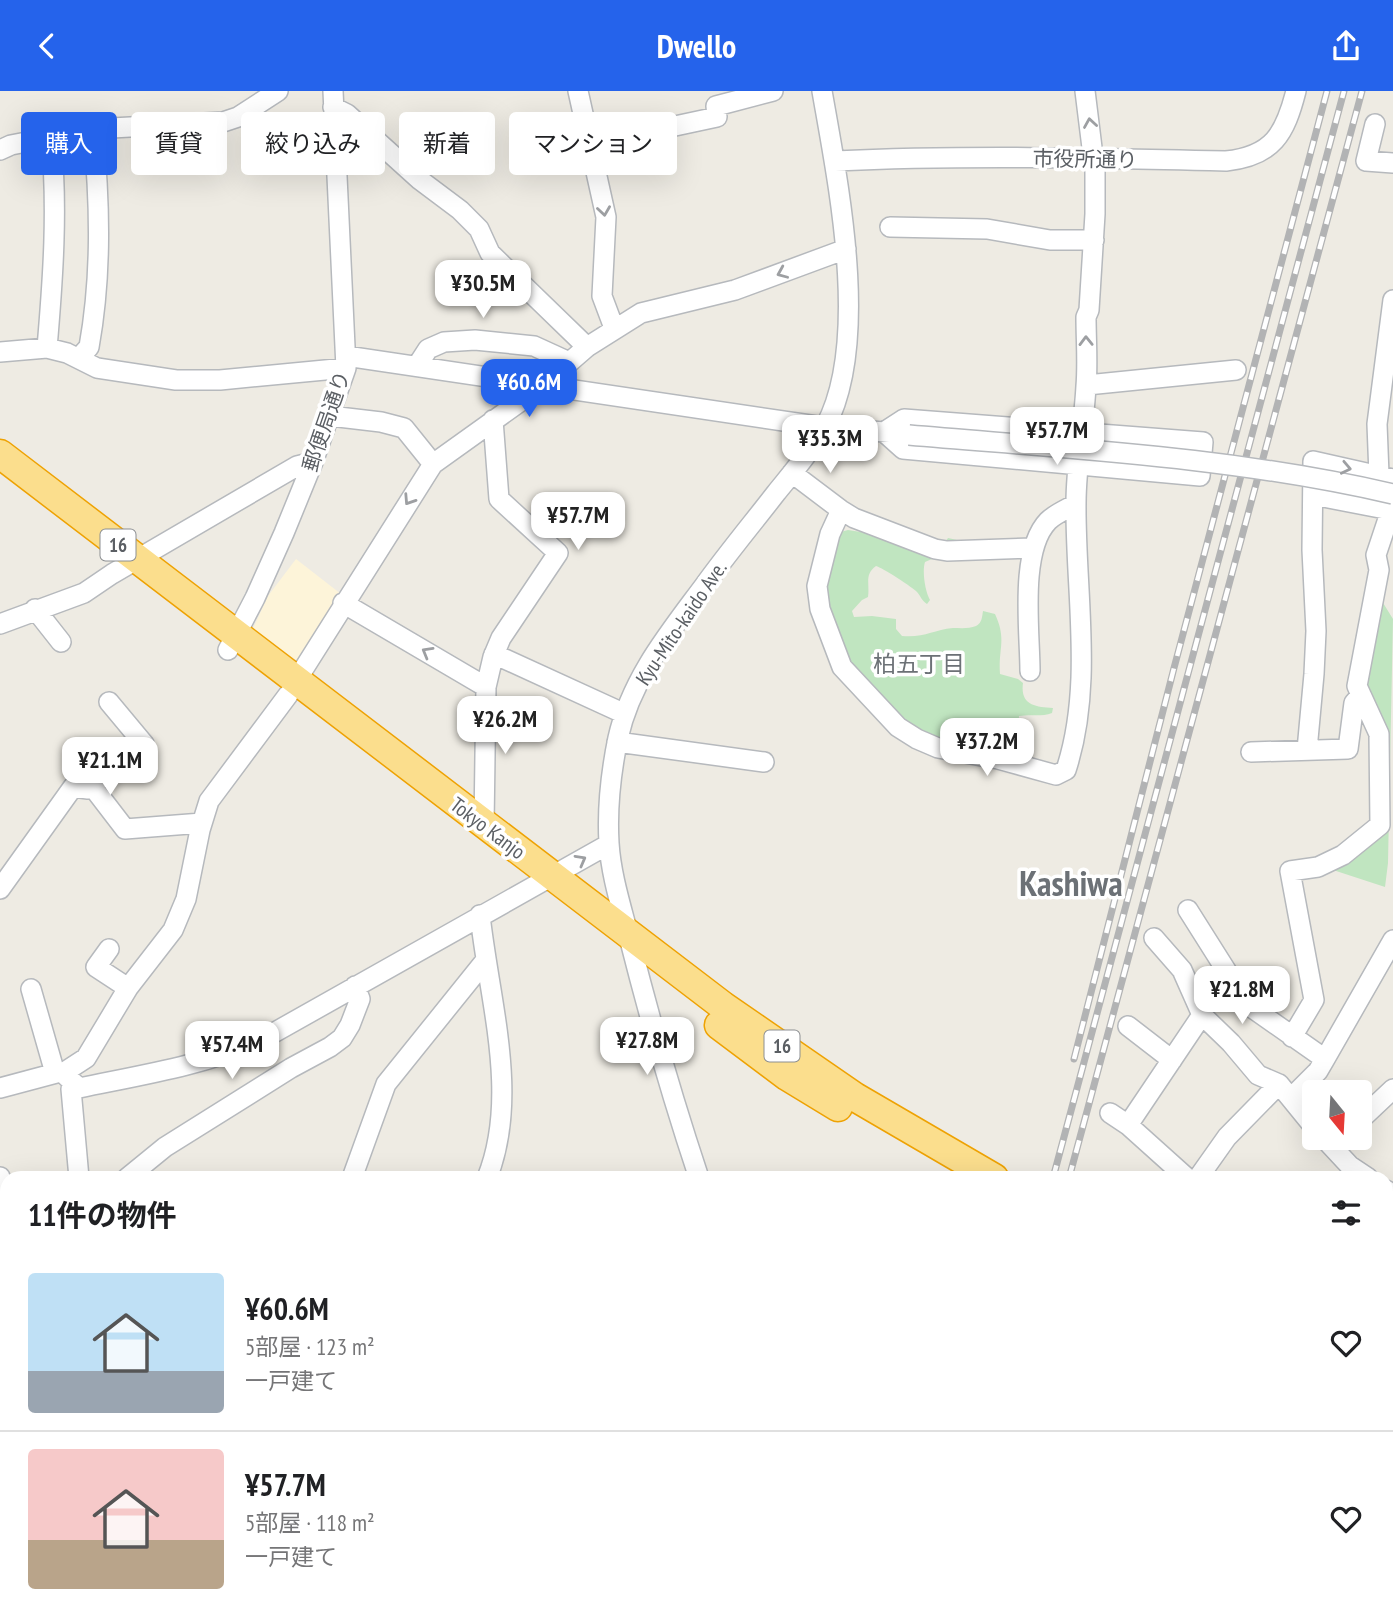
<!DOCTYPE html>
<html lang="ja">
<meta charset="utf-8">
<style>
:root{--surface:#fff;--page:#f2f2f2;--text:#202124;--muted:#757577;--line:#e0e0e0;--accent:#2563eb}
body{margin:0;font-family:"PT Sans Narrow","Noto Sans JP",sans-serif;background:var(--page);color:var(--text);height:100vh;display:flex;flex-direction:column;font-size:26px;white-space:nowrap}
*{box-sizing:border-box;margin:0}
p{font-size:23px;color:var(--muted)}
.icon{flex:none;width:38px;height:38px;fill:none;stroke:currentColor;stroke-width:2;stroke-linecap:round;stroke-linejoin:round}
.map{position:relative;flex:1;overflow:hidden}
.side{position:absolute;left:0px;top:1080px;width:1393px;height:450px;display:flex;flex-direction:column;background:var(--surface);border-radius:21px 21px 0 0;box-shadow:0 7px 28px #0002}
.side>*{flex:none}
.top-card{position:absolute;left:21px;top:21px;width:700px;height:63px;display:flex;gap:14px}
.needle{width:46px;rotate:162deg}
.buttons{position:absolute;left:1302px;top:989px;display:grid;gap:14px}
.buttons a{display:grid;place-items:center;width:70px;height:70px;border-radius:7px;background:var(--surface);box-shadow:0 7px 28px #0002;font-size:35px}
.price{position:absolute;translate:-50% -60px;padding:0 16px;border-radius:14px;background:#fff;color:#222;font-size:23px;line-height:46px;filter:drop-shadow(0 2px 4px #0008)}
.price::after{content:'';position:absolute;left:50%;top:42px;width:21px;height:16px;margin-left:-10px;background:inherit;clip-path:polygon(0 0,100% 0,50% 100%)}
.price.active{background:var(--accent);color:#fff}
ul{padding:0;list-style:none}
li{display:flex;align-items:center;gap:21px;height:175px;padding:0 28px}
li+li{border-top:2px solid var(--line)}
li span{display:grid;place-items:center;flex:none;width:196px;height:140px;border-radius:7px;color:#555}
li>.icon{margin-inline-start:auto}
span .icon{width:84px;height:84px;fill:#fffc;stroke-width:1}
li b{font-size:30px}
h2{display:flex;justify-content:space-between;align-items:center;height:84px;padding:0 28px;font-size:30px}
.chip{padding:0 24px;border-radius:7px;background:var(--surface);box-shadow:0 7px 28px #0002;font-size:24px;line-height:63px}
.chip.active{background:var(--accent);color:#fff}
header{display:flex;justify-content:space-between;align-items:center;height:91px;padding:0 28px;background:var(--accent);color:#fff;font-size:32px;font-weight:600}
.map>svg:first-child{display:block}
.commercial{fill:#fdf4d9}
.green{fill:#c0e5c0}
.lines{fill:none;stroke-linecap:round;stroke-linejoin:round}
.minor-casing{stroke:#b6b9bd;stroke-width:22}
.highway-casing{stroke:#eea203;stroke-width:31}
.minor{stroke:#fff;stroke-width:19}
.highway{stroke:#fbde8d;stroke-width:28}
.rail-casing{stroke:#b2b3b4;stroke-width:7}
.rail{stroke:#fff;stroke-width:4.5;stroke-dasharray:13;stroke-linecap:butt}
.minor-bridge-casing{stroke:#b6b9bd;stroke-width:22;stroke-linecap:butt}
.minor-bridge{stroke:#fff;stroke-width:19}
.oneway{stroke:#9d9fa2}
.labels{text-anchor:middle;dominant-baseline:central;stroke-width:7;stroke-linejoin:round;paint-order:stroke}
.shield{fill:#fff;stroke:#8c8f92;stroke-width:2}
.shield-label{font-size:19px;font-weight:bold;fill:#5b5f64}
.street-label{font-size:21px;fill:#5b5f64;stroke:#fff}
.neighbourhood-label{font-size:23px;fill:#6c7176;stroke:#fff}
.town-label{font-size:35px;font-weight:bold;fill:#6c7176;stroke:#fff}
</style>
<header><svg class="icon" aria-label="back" viewBox="0 0 24 24"><path d="M15 5l-7 7 7 7"/></svg>Dwello<svg class="icon" aria-label="share" viewBox="0 0 24 24"><path d="M12 15V3M7 8l5-5 5 5M5 13v7h14v-7"/></svg></header>
<div class="map">
<svg width="1393" height="1529" viewBox="0 0 1393 1529">
<rect width="100%" height="100%" fill="#eeebe3"/>
<!-- commercial -->
<path class="commercial" d="M296,468L341,503L298,570L251,542L268,505Z"/>
<!-- green -->
<path class="green" d="M848,439L943,454L948,447L957,449L962,455L925,471C922,480 925,500 930,509L927,513C921,509 921,505 916,500C909,494 883,477 876,475C864,484 870,492 868,506L862,509L852,520L854,526L872,525L896,528V538L902,545C924,547 933,539 953,537C960,537 969,538 976,535C982,532 982,526 983,520L995,523C1007,549 998,557 1000,583L1018,588L1023,592C1020,614 1035,616 1053,617L1052,622C1042,626 1031,623 1019,625L1017,660L1011,668L927,650L850,578L829,523L824,496L837,442Z
M1380,507L1393,528L1388,772L1385,796L1330,778L1384,740L1364,594Z"/>
<g class="lines">
<defs>
<path id="minor" d="M578,0L606,126L602,205L614,237
M333,16L347,23L420,89L460,119L479,138L490,162L587,256
M1375,33L1366,70L1393,72
M591,53L717,26L716,15L773,0
M0,59L11,54L93,38L223,31L238,26L278,0
M835,70C965,64 1096,67 1226,70C1273,65 1285,43 1296,0
M890,136L987,138L1050,149H1094
M47,257C53,187 58,117 51,47
M0,261L47,257L67,262L97,277L176,289H220L346,277
M346,265L824,336L896,342
M79,267L89,256C102,184 100,111 93,38
M417,275L428,258L444,251L475,249L534,255L569,271
M1087,294L1236,279
M330,325L381,331L404,337L433,373
M904,328L1203,351L1200,385L903,358L884,341Z
M792,382L841,419L854,427L935,458L947,460L1032,457
M1313,404L1385,418
M1375,415L1379,384L1377,333L1393,209
M841,419L830,443L817,495L820,518L842,576L898,636L917,648L938,657L998,668L1056,684L1066,679C1094,594 1075,500 1076,412C1076,373 1084,334 1086,295C1088,272 1086,249 1086,226L1089,219L1095,123V81L1085,0
M343,512L486,596
M35,518L61,551
M0,533L84,502L112,483L297,375L313,371
M228,559L255,507L284,442L313,371L346,277L333,0
M494,563L625,623
M1030,580C1030,541 1019,460 1048,430C1055,423 1067,418 1076,413
M296,590L433,373L542,295L587,256L641,222L735,199L846,158
M617,651L764,671
M1307,659L1314,583L1316,540L1312,459L1313,370L1393,388
M1251,661L1348,658L1354,612L1361,604
M92,695L125,738L202,732
M484,734L486,596L493,566L501,547L558,462L499,408L493,329
M0,798L73,696L88,698L144,653L109,611
M1188,819L1248,914L1325,968
M480,824C489,909 520,1005 487,1087
M1154,847L1182,879L1202,924L1231,952L1258,984L1279,993L1314,1036
M109,858L96,876L128,897
M31,898L55,982
M1128,935L1172,969
M1292,946L1314,909L1290,780L1318,776L1343,764L1380,734L1379,643L1357,595L1379,479L1376,464L1391,419
M63,982L86,967L128,897L173,839L186,808L200,739L209,710L288,604
M0,997L60,981L63,982L79,997C141,984 202,975 261,949L609,753
M79,997L71,998L79,1087
M1292,1006L1318,980L1325,968L1393,849
M1110,1022L1128,1034L1187,1087
M1360,1029L1393,998
M1128,1034L1202,924
M1323,1046L1350,1075L1368,1087
M0,1086L7,1131
M127,1087L165,1056L291,977L330,956L342,947L350,934L360,908L355,895
M352,1087L386,993L485,870
M699,1087C673,1009 650,929 630,850C622,818 611,785 609,752C607,718 611,681 618,647C631,588 669,542 704,495C727,463 752,433 776,402C793,381 812,359 825,336C871,251 838,92 822,0
M1198,1087L1227,1046L1279,993
M1386,1099L1393,1105
M0,1162L7,1160
M0,1262L7,1260
M0,1364L7,1367
M0,1498L7,1501
M68,1522L86,1529
M314,1522L331,1529
M528,1522L529,1529
M713,1522L715,1529
M897,1522L900,1529
M631,1529V1522
M876,1529L877,1522
M982,1529L985,1522"/>
<path id="highway" d="M0,363L723,915L855,1006L994,1087
M719,934L787,985L838,1016
M1386,1202L1393,1187
M1386,1233L1393,1219
M1386,1266L1393,1252
M1386,1301L1393,1287
M1386,1334L1393,1338
M1244,1529L1248,1522
M1277,1529L1280,1522"/>
</defs>
<!-- minor casing -->
<use href="#minor" class="minor-casing"/>
<!-- highway casing -->
<use href="#highway" class="highway-casing"/>
<!-- minor -->
<use href="#minor" class="minor"/>
<!-- highway -->
<use href="#highway" class="highway"/>
<defs>
<path id="rail" d="M1074,968L1174,577L1327,0
M1053,1087L1344,0
M1069,1087L1362,0
M903,1529L906,1522
M921,1529L924,1522"/>
</defs>
<!-- rail casing -->
<use href="#rail" class="rail-casing"/>
<!-- rail -->
<use href="#rail" class="rail"/>
<defs>
<path id="minor-bridge" d="M909,344C1071,358 1234,366 1393,403"/>
</defs>
<!-- minor-bridge casing -->
<use href="#minor-bridge" class="minor-bridge-casing"/>
<!-- minor-bridge -->
<use href="#minor-bridge" class="minor-bridge"/>
</g>
<!-- one-way arrows -->
<defs><path id="oneway-chevron" d="M-2-3.5L2.5 0L-2 3.5" fill="none" stroke-width="1.6" stroke-linecap="round" stroke-linejoin="round" transform="scale(1.75)"/></defs>
<g class="oneway">
<use href="#oneway-chevron" transform="translate(1090 32) rotate(-99)"/>
<use href="#oneway-chevron" transform="translate(604 120) rotate(82)"/>
<use href="#oneway-chevron" transform="translate(782 182) rotate(157)"/>
<use href="#oneway-chevron" transform="translate(1086 250) rotate(-91)"/>
<use href="#oneway-chevron" transform="translate(1346 377) rotate(12)"/>
<use href="#oneway-chevron" transform="translate(409 409) rotate(123)"/>
<use href="#oneway-chevron" transform="translate(427 561) rotate(-150)"/>
<use href="#oneway-chevron" transform="translate(581 769) rotate(-29)"/>
</g>
<g class="labels">
<!-- shield labels -->
<g class="shield">
<rect x="100.5" y="438.5" width="35" height="31" rx="5"/>
<rect x="764.5" y="939.5" width="35" height="31" rx="5"/>
</g>
<g class="shield-label">
<text x="118" y="454">16</text>
<text x="782" y="955">16</text>
</g>
<!-- street labels -->
<g class="street-label">
<text transform="translate(1085 68) rotate(1)">市役所通り</text>
<text transform="translate(326 330) rotate(-71)">郵便局通り</text>
<text transform="translate(681 532) rotate(-56)">Kyu-Mito-kaido Ave.</text>
<text transform="translate(488 737) rotate(37)">Tokyo Kanjo</text>
</g>
<!-- neighbourhood labels -->
<g class="neighbourhood-label">
<text x="919" y="572">柏五丁目</text>
</g>
<!-- town labels -->
<g class="town-label">
<text x="1071" y="792">Kashiwa</text>
</g>
</g>
</svg>
<div class="buttons">
<a><svg class="needle" viewBox="-14 -14 28 28"><path d="M0-13l5 13h-10z" fill="#e53935"/><path d="M0 13l5-13h-10z" fill="#757577"/></svg></a>
</div>
<b class="price" style="left:483px;top:229px">¥30.5M</b>
<b class="price active" style="left:529px;top:328px">¥60.6M</b>
<b class="price" style="left:1057px;top:376px">¥57.7M</b>
<b class="price" style="left:830px;top:384px">¥35.3M</b>
<b class="price" style="left:578px;top:461px">¥57.7M</b>
<b class="price" style="left:505px;top:665px">¥26.2M</b>
<b class="price" style="left:987px;top:687px">¥37.2M</b>
<b class="price" style="left:110px;top:706px">¥21.1M</b>
<b class="price" style="left:1242px;top:935px">¥21.8M</b>
<b class="price" style="left:647px;top:986px">¥27.8M</b>
<b class="price" style="left:232px;top:990px">¥57.4M</b>
<div class="top-card">
<a class="chip active">購入</a>
<a class="chip">賃貸</a>
<a class="chip">絞り込み</a>
<a class="chip">新着</a>
<a class="chip">マンション</a>
</div>
<section class="side">
<h2>11件の物件<svg class="icon" aria-label="filters" viewBox="0 0 24 24"><path d="M4 7h16M4 17h16"/><circle cx="9" cy="7" r="2"/><circle cx="15" cy="17" r="2"/></svg></h2>
<ul>
<li><span style="background:linear-gradient(#bfe0f5 70%,#9aa5b1 0)"><svg class="icon" aria-label="home" viewBox="0 0 24 24"><path d="M3 11l9-7 9 7M6 9v11h12V9"/></svg></span><div><b>¥60.6M</b><p>5部屋 · 123 m²</p><p>一戸建て</p></div><svg class="icon" aria-label="heart" viewBox="0 0 24 24"><path d="M12 20l-8-8c-3-5 5-10 8-4 3-6 11-1 8 4z"/></svg></li>
<li><span style="background:linear-gradient(#f6c9c9 65%,#b9a48a 0)"><svg class="icon" aria-label="home" viewBox="0 0 24 24"><path d="M3 11l9-7 9 7M6 9v11h12V9"/></svg></span><div><b>¥57.7M</b><p>5部屋 · 118 m²</p><p>一戸建て</p></div><svg class="icon" aria-label="heart" viewBox="0 0 24 24"><path d="M12 20l-8-8c-3-5 5-10 8-4 3-6 11-1 8 4z"/></svg></li>
</ul>
</section>
</div>
